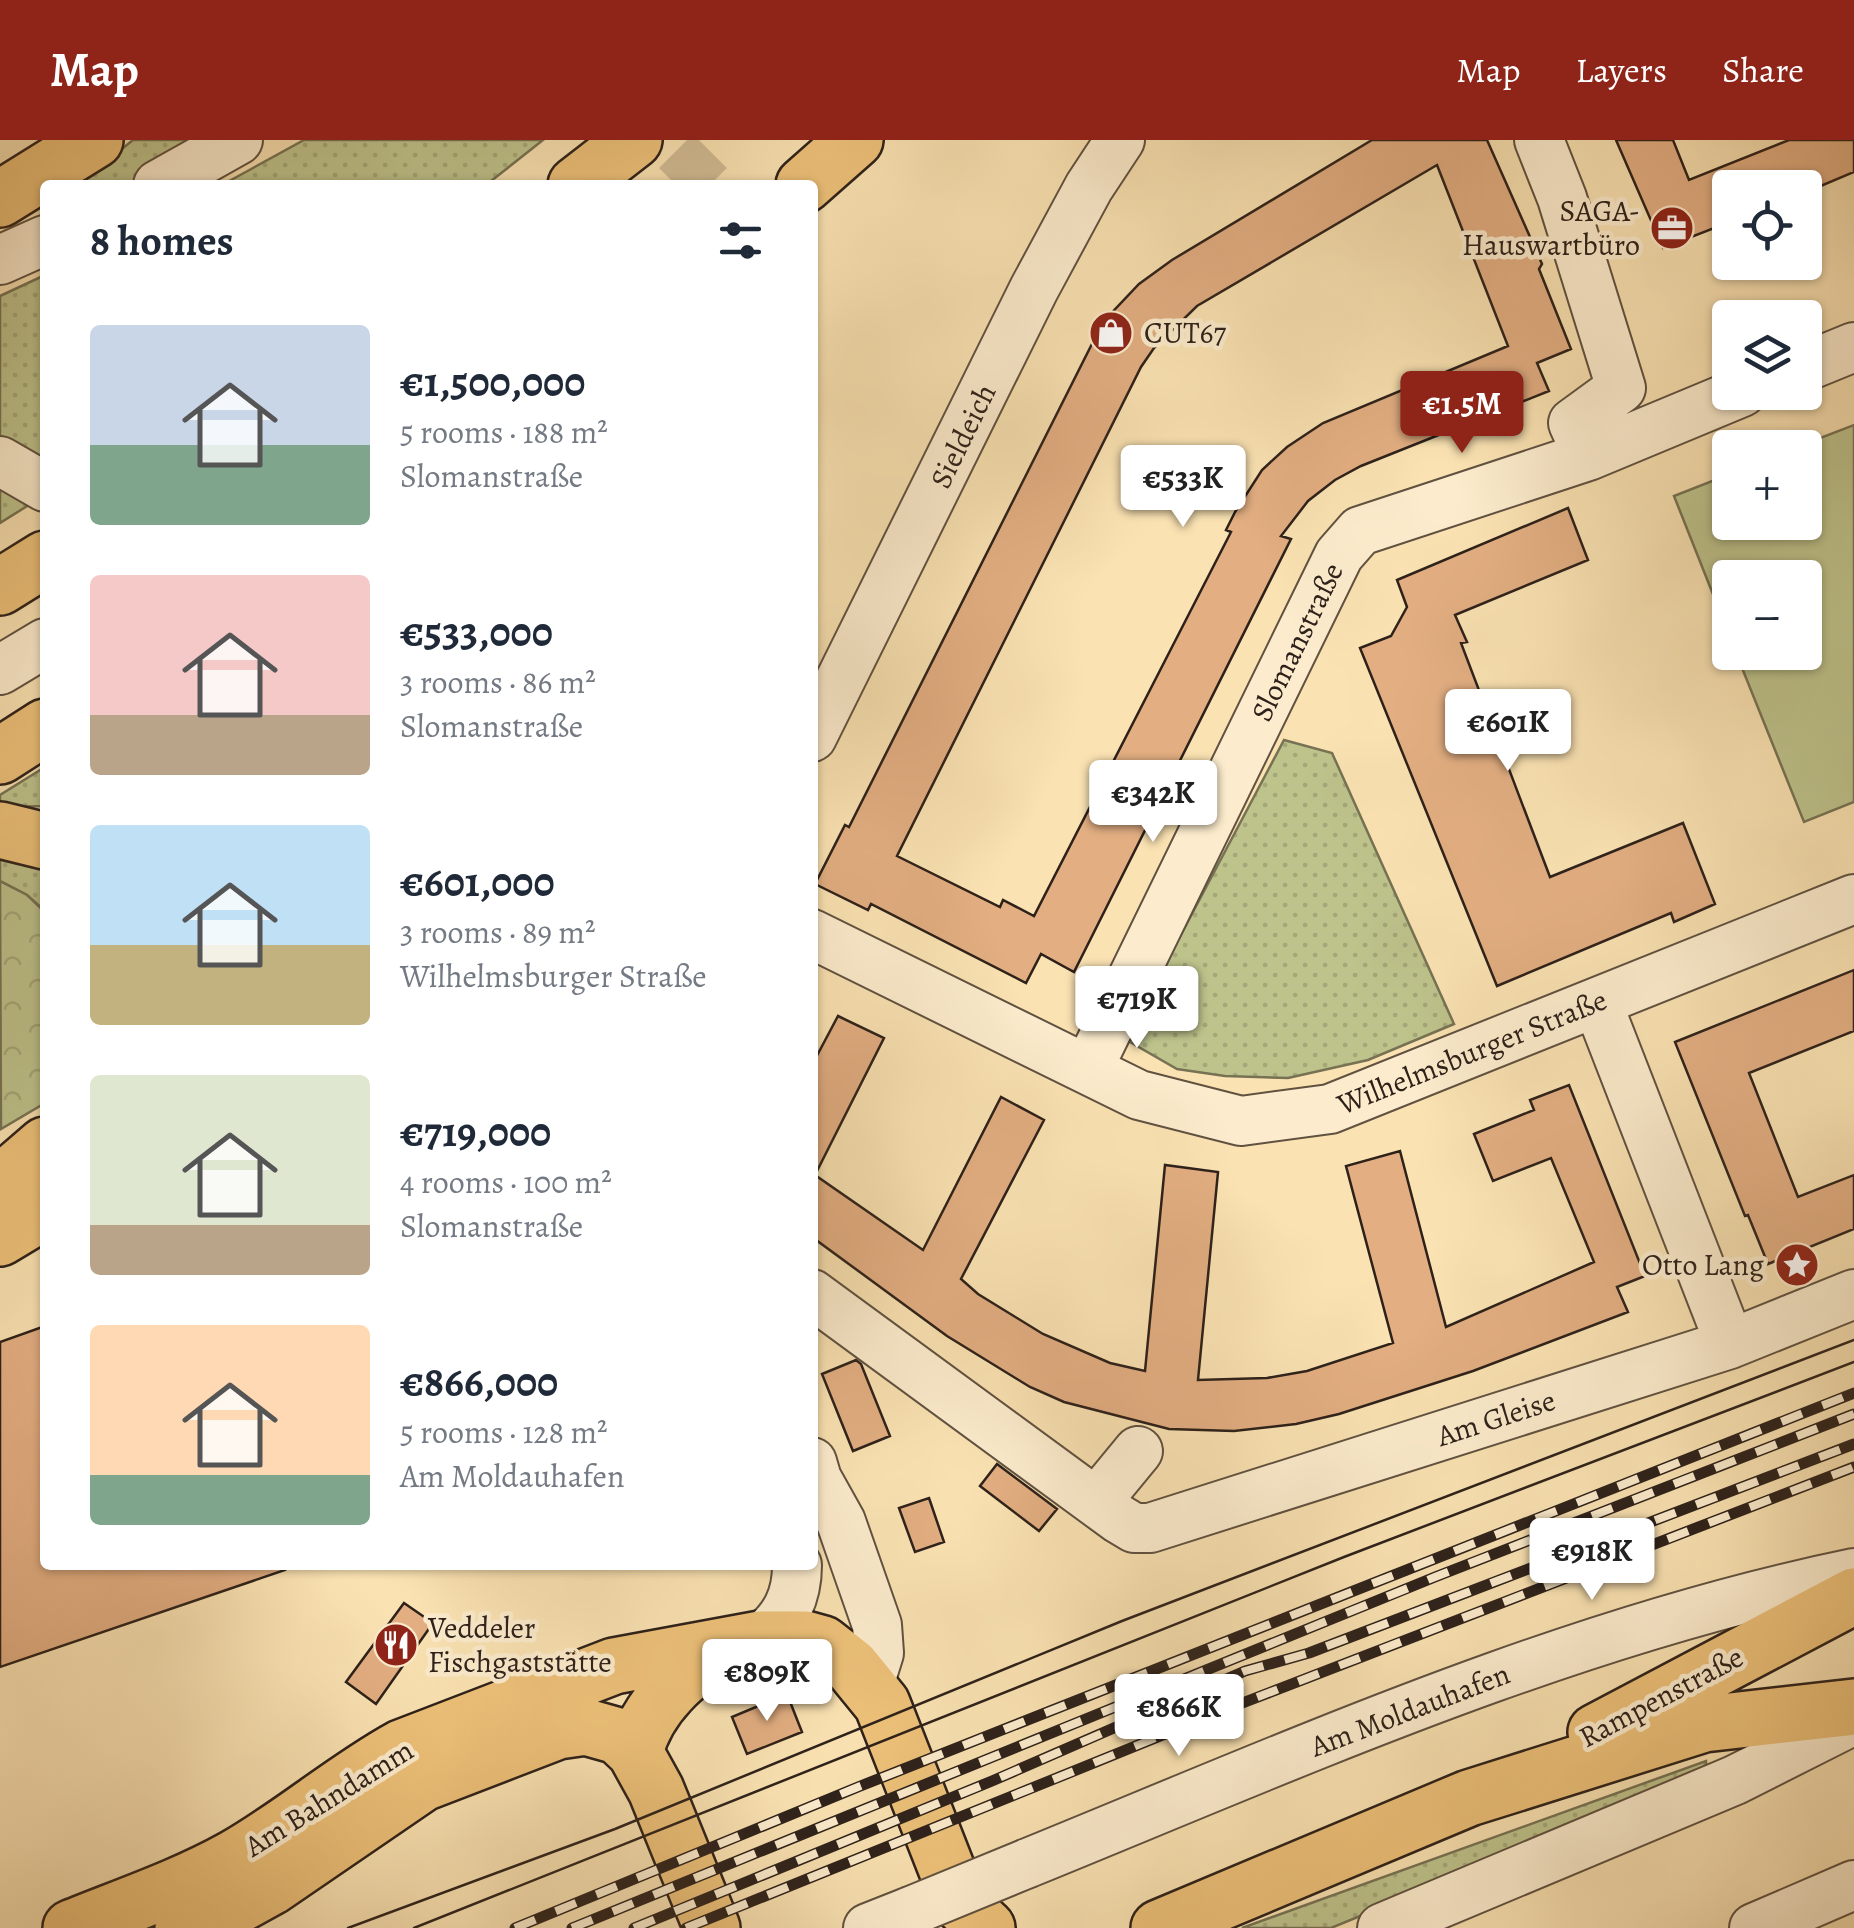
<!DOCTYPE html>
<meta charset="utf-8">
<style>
:root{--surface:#fff;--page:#f2f2f3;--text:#1f2937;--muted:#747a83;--accent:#8f2418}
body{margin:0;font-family:Alegreya,serif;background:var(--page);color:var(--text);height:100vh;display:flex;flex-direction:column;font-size:38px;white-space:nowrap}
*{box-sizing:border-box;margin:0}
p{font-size:32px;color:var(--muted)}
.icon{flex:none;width:55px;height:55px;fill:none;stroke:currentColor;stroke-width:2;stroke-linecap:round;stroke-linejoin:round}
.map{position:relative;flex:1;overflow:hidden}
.panel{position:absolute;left:40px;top:40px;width:778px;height:1390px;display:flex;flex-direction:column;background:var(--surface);border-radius:10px;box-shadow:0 2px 8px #0004}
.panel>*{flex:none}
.tools{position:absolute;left:1712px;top:30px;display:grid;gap:20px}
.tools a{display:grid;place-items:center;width:110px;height:110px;border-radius:10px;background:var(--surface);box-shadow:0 2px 8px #0004;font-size:50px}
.price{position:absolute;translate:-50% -85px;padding:0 22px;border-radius:10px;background:#fff;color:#222;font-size:32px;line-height:65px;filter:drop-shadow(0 2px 5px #0008)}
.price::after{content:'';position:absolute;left:50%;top:60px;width:30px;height:22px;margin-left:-15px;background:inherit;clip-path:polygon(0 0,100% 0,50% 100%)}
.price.current{background:var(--accent);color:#fff}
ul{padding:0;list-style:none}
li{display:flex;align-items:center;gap:30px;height:250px;padding:0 50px}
li span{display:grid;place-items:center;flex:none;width:280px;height:200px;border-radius:10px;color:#555}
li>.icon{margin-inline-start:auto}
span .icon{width:120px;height:120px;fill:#fffc;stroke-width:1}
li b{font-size:42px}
h2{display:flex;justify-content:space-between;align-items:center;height:120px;padding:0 50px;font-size:42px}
header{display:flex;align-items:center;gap:60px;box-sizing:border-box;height:140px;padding:0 50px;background:var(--accent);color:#fff}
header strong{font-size:48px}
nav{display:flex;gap:55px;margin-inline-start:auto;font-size:35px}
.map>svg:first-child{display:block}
.green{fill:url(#green-dots);stroke:#767253;stroke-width:2.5}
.forest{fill:url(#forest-crowns);stroke:#767253;stroke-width:2.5}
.pitch{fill:#bec38c;stroke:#767253;stroke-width:2.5}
.building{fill:#e2ae82;stroke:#2d211a;stroke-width:2.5;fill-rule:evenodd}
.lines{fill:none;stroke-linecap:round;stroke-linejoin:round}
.minor-tunnel{stroke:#d1bb94;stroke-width:48;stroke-dasharray:48 24;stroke-linecap:butt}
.minor-casing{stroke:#605140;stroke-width:52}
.major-casing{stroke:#2d211a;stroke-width:60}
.highway-casing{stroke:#2d211a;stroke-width:60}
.minor{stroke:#fceccd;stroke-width:48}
.major{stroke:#edc179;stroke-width:55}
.highway{stroke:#edc179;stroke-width:55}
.tram{stroke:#2d211a;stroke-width:2.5}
.rail-casing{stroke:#2d211a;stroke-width:11}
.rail{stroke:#fceccd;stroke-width:8;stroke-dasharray:22;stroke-linecap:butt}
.minor-bridge-casing{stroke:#605140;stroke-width:52;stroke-linecap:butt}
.minor-bridge{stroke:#fceccd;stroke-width:48}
.labels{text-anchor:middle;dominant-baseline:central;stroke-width:9;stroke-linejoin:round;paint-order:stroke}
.poi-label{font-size:30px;fill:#2d211a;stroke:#fceccd;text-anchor:end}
.street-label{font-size:30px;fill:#2d211a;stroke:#fceccd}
</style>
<header>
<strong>Map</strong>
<nav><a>Map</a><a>Layers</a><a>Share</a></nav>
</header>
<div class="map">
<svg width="1854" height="1788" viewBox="0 0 1854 1788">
<defs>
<pattern id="green-dots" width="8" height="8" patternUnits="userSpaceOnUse" patternTransform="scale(2.5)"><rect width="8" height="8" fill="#bec38c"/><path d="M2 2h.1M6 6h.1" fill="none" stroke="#a4a778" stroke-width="1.8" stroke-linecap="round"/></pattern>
<pattern id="forest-crowns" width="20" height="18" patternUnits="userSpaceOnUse" patternTransform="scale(2.5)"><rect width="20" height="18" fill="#bec38c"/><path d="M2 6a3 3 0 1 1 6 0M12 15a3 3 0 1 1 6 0" fill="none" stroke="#a4a778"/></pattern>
</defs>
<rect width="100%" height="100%" fill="#fae2b2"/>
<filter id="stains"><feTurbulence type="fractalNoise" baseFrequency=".002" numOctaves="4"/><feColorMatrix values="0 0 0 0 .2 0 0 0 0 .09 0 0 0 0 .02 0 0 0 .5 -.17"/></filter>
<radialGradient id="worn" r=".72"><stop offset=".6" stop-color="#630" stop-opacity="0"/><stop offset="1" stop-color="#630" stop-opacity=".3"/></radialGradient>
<!-- green -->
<path class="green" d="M133,0H213L129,45H71L93,32Z
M304,0H543L486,45H222Z
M45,135V339L0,312V156Z
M0,335L40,358L0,383Z
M1284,600L1332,613L1454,884L1368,920L1288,938L1225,936L1177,929L1130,902L1148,857Z
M45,627V666L0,667V655Z
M0,712L45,723V771L27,755L0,741Z
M1706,1621V1628L1585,1684L1331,1788H1242Z"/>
<!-- forest -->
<path class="forest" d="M0,741L27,755L45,772V963L1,989Z"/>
<!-- pitch -->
<path class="pitch" d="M1854,285V662L1804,682L1736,513L1805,512V438H1730V497L1674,356L1730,334V382H1805V308L1797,307Z"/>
<!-- building -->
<path class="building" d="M1372,0H1487L1542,124L1539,129L1571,209L1537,223L1549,251L1361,326L1335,340L1308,361L1281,396L1291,399L1074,832L1041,814L1026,843L871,764L868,770L815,744L845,685L849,687L1103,182L1139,144L1172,120ZM1437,25L1508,206L1323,283L1287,307L1262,330L1235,372L1226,390L1231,392L1034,776L1003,760L1000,767L897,716L1141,227L1154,208L1197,166Z
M1616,0H1673L1689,40L1789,0H1854V32L1816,48H1730V82L1663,108Z
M1568,368L1588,420L1455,475L1467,502L1461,503L1550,737L1683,683L1715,764L1674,782L1671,773L1497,846L1360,508L1391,496L1407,467L1397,440Z
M1854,830V891L1749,933L1798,1057L1854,1035V1089L1768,1124L1748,1075L1745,1076L1675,902Z
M838,876L884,898L815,1035L923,1110L1001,957L1044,980L961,1139L978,1154L1043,1194L1110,1223L1145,1231L1165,1025L1218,1032L1198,1240L1267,1238L1307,1231L1393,1203L1346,1026L1400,1011L1446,1187L1594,1122L1551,1018L1493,1041L1474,994L1534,970L1530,960L1569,945L1645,1136L1617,1147L1628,1172L1473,1231L1339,1274L1296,1284L1234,1291L1169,1289L1064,1262L1030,1247L947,1196L812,1097V925Z
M45,1186V1425H284L285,1430L0,1527V1202Z
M856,1220L861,1224L890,1296L853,1311L822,1234Z
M997,1324L1057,1369L1039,1391L980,1346Z
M929,1358L944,1402L915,1412L899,1368Z
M404,1463L433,1483L376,1564L346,1542Z
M787,1554L802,1592L747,1614L732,1577Z"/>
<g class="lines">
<!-- minor-tunnel -->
<path class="minor-tunnel" d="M676,45L721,0"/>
<defs>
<path id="minor" d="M1539,0L1562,58L1621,248L1573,283L1588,316
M158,45L238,0
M0,120L45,100
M1805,227L1854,207
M0,321L45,347
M0,530L45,503
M812,597L1034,149L1089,47L1120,0
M812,794L1139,955L1241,981L1330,969L1854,759
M1597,862L1730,1204
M1088,929L1339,415L1360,391L1588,316L1742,252
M812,1154L1119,1379L1134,1388H1150L1730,1204L1854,1154
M812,1322L817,1339L841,1382L877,1485L879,1513L869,1545
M1096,1362L1138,1311
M760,1499C786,1479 797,1457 797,1425
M1028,1723C1298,1613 1567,1492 1854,1433
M868,1788L911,1771
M1382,1788L1735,1640L1854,1580
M1754,1788L1854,1745"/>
<path id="major" d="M0,59L95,0
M1596,1592L1854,1456
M635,1612C648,1563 685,1534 724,1506
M71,1788C125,1766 182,1747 234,1718C292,1685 343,1640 401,1608L614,1526L760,1499H805L823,1504L851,1526L882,1564L960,1763L987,1788
M183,1788L240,1764L271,1747L423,1643L558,1591L586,1587L618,1596L635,1612L656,1650L712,1788
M1159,1788L1469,1658L1704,1584L1854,1567"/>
<path id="highway" d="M576,45L634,0
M804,45L855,0
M0,447L45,419
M0,616L45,587
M0,690L45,701
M0,1044L45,1005
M0,1098L45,1071"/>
</defs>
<!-- minor casing -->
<use href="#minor" class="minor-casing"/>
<!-- major casing -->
<use href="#major" class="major-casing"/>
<!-- highway casing -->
<use href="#highway" class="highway-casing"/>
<!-- minor -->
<use href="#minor" class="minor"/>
<!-- major -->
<use href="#major" class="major"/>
<!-- highway -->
<use href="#highway" class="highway"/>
<!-- tram -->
<path class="tram" d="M348,1788L615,1689L1122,1481L1854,1200
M414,1788L1344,1417L1854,1222"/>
<defs>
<path id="rail" d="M515,1788L858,1647L1854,1253
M572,1788L1435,1437L1854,1274
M634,1788L992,1641L1245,1531L1309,1513L1854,1304
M686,1788L1232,1567L1854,1327"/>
</defs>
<!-- rail casing -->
<use href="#rail" class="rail-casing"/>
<!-- rail -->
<use href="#rail" class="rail"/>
<defs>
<path id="minor-bridge" d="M911,1771L1028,1723"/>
</defs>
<!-- minor-bridge casing -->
<use href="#minor-bridge" class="minor-bridge-casing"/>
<!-- minor-bridge -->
<use href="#minor-bridge" class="minor-bridge"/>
</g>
<!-- icons -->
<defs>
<symbol id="office-disc" viewBox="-11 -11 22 22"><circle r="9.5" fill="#8f2418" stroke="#fceccd"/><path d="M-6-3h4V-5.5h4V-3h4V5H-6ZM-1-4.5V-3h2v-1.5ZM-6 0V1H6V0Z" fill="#fff"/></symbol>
<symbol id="shop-disc" viewBox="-11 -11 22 22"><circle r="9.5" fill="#8f2418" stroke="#fceccd"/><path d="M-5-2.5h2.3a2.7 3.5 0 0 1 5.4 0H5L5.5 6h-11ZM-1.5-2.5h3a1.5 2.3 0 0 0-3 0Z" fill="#fff"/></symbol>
<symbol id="sight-disc" viewBox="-11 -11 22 22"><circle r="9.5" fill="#8f2418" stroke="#fceccd"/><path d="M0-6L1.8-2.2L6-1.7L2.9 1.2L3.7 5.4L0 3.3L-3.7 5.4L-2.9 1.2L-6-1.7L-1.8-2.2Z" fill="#fff"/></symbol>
<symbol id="restaurant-disc" viewBox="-11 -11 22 22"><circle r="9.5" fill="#8f2418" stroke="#fceccd"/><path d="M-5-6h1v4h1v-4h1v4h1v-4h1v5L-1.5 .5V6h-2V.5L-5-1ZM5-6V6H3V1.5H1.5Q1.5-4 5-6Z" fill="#fff"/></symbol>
</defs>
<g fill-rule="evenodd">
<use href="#office-disc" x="1647" y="63" width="50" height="50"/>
<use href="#shop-disc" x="1086" y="168" width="50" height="50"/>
<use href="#sight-disc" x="1772" y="1100" width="50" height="50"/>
<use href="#restaurant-disc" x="371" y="1480" width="50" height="50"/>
</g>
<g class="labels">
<!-- poi labels -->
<g class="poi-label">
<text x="1640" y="71">SAGA-<tspan x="1640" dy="34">Hauswartbüro</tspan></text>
<text x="1144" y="193" text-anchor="start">CUT67</text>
<text x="1764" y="1125">Otto Lang</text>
<text x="428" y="1488" text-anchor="start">Veddeler<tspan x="428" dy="34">Fischgaststätte</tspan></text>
</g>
<!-- street labels -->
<g class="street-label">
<text transform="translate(963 296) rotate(-64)">Sieldeich</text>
<text transform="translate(1297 502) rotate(-64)">Slomanstraße</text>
<text transform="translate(1472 912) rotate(-22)">Wilhelmsburger Straße</text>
<text transform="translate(1496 1278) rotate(-18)">Am Gleise</text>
<text transform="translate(1661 1557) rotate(-28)">Rampenstraße</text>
<text transform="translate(1410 1570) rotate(-21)">Am Moldauhafen</text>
<text transform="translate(329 1658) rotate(-32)">Am Bahndamm</text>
</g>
</g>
<rect width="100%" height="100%" filter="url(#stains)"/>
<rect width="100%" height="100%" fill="url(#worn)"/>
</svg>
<div class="tools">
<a><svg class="icon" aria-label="locate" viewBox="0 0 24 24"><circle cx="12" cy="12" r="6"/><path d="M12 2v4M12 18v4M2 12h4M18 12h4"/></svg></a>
<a><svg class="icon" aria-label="layers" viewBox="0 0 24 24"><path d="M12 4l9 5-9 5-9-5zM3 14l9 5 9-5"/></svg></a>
<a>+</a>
<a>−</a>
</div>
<b class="price current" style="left:1462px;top:316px">€1.5M</b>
<b class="price" style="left:1183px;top:390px">€533K</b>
<b class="price" style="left:1508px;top:634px">€601K</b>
<b class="price" style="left:1153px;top:705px">€342K</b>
<b class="price" style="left:1137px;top:911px">€719K</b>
<b class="price" style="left:1592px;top:1463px">€918K</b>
<b class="price" style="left:767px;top:1584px">€809K</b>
<b class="price" style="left:1179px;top:1619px">€866K</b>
<section class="panel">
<h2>8 homes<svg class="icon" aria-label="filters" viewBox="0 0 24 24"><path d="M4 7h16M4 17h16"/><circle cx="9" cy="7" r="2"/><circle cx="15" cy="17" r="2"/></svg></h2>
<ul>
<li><span style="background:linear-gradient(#c9d6e8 60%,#7fa58c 0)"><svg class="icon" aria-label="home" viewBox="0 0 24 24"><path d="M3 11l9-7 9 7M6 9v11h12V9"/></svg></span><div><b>€1,500,000</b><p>5 rooms · 188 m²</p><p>Slomanstraße</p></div></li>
<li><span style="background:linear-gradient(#f6c9c9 70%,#b9a48a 0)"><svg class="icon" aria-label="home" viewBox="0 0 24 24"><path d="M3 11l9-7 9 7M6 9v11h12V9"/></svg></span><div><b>€533,000</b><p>3 rooms · 86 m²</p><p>Slomanstraße</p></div></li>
<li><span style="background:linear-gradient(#bfe0f5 60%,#c2b280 0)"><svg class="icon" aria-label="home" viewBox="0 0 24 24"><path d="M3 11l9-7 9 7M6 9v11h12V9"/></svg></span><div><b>€601,000</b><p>3 rooms · 89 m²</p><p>Wilhelmsburger Straße</p></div></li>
<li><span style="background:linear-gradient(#dfe7d0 75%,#b9a48a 0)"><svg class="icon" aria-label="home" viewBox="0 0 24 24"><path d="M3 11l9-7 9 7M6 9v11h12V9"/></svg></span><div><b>€719,000</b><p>4 rooms · 100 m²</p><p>Slomanstraße</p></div></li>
<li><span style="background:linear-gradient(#ffd9b3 75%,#7fa58c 0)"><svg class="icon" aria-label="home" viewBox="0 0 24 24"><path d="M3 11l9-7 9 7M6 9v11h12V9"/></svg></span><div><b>€866,000</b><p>5 rooms · 128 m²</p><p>Am Moldauhafen</p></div></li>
</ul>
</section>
</div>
